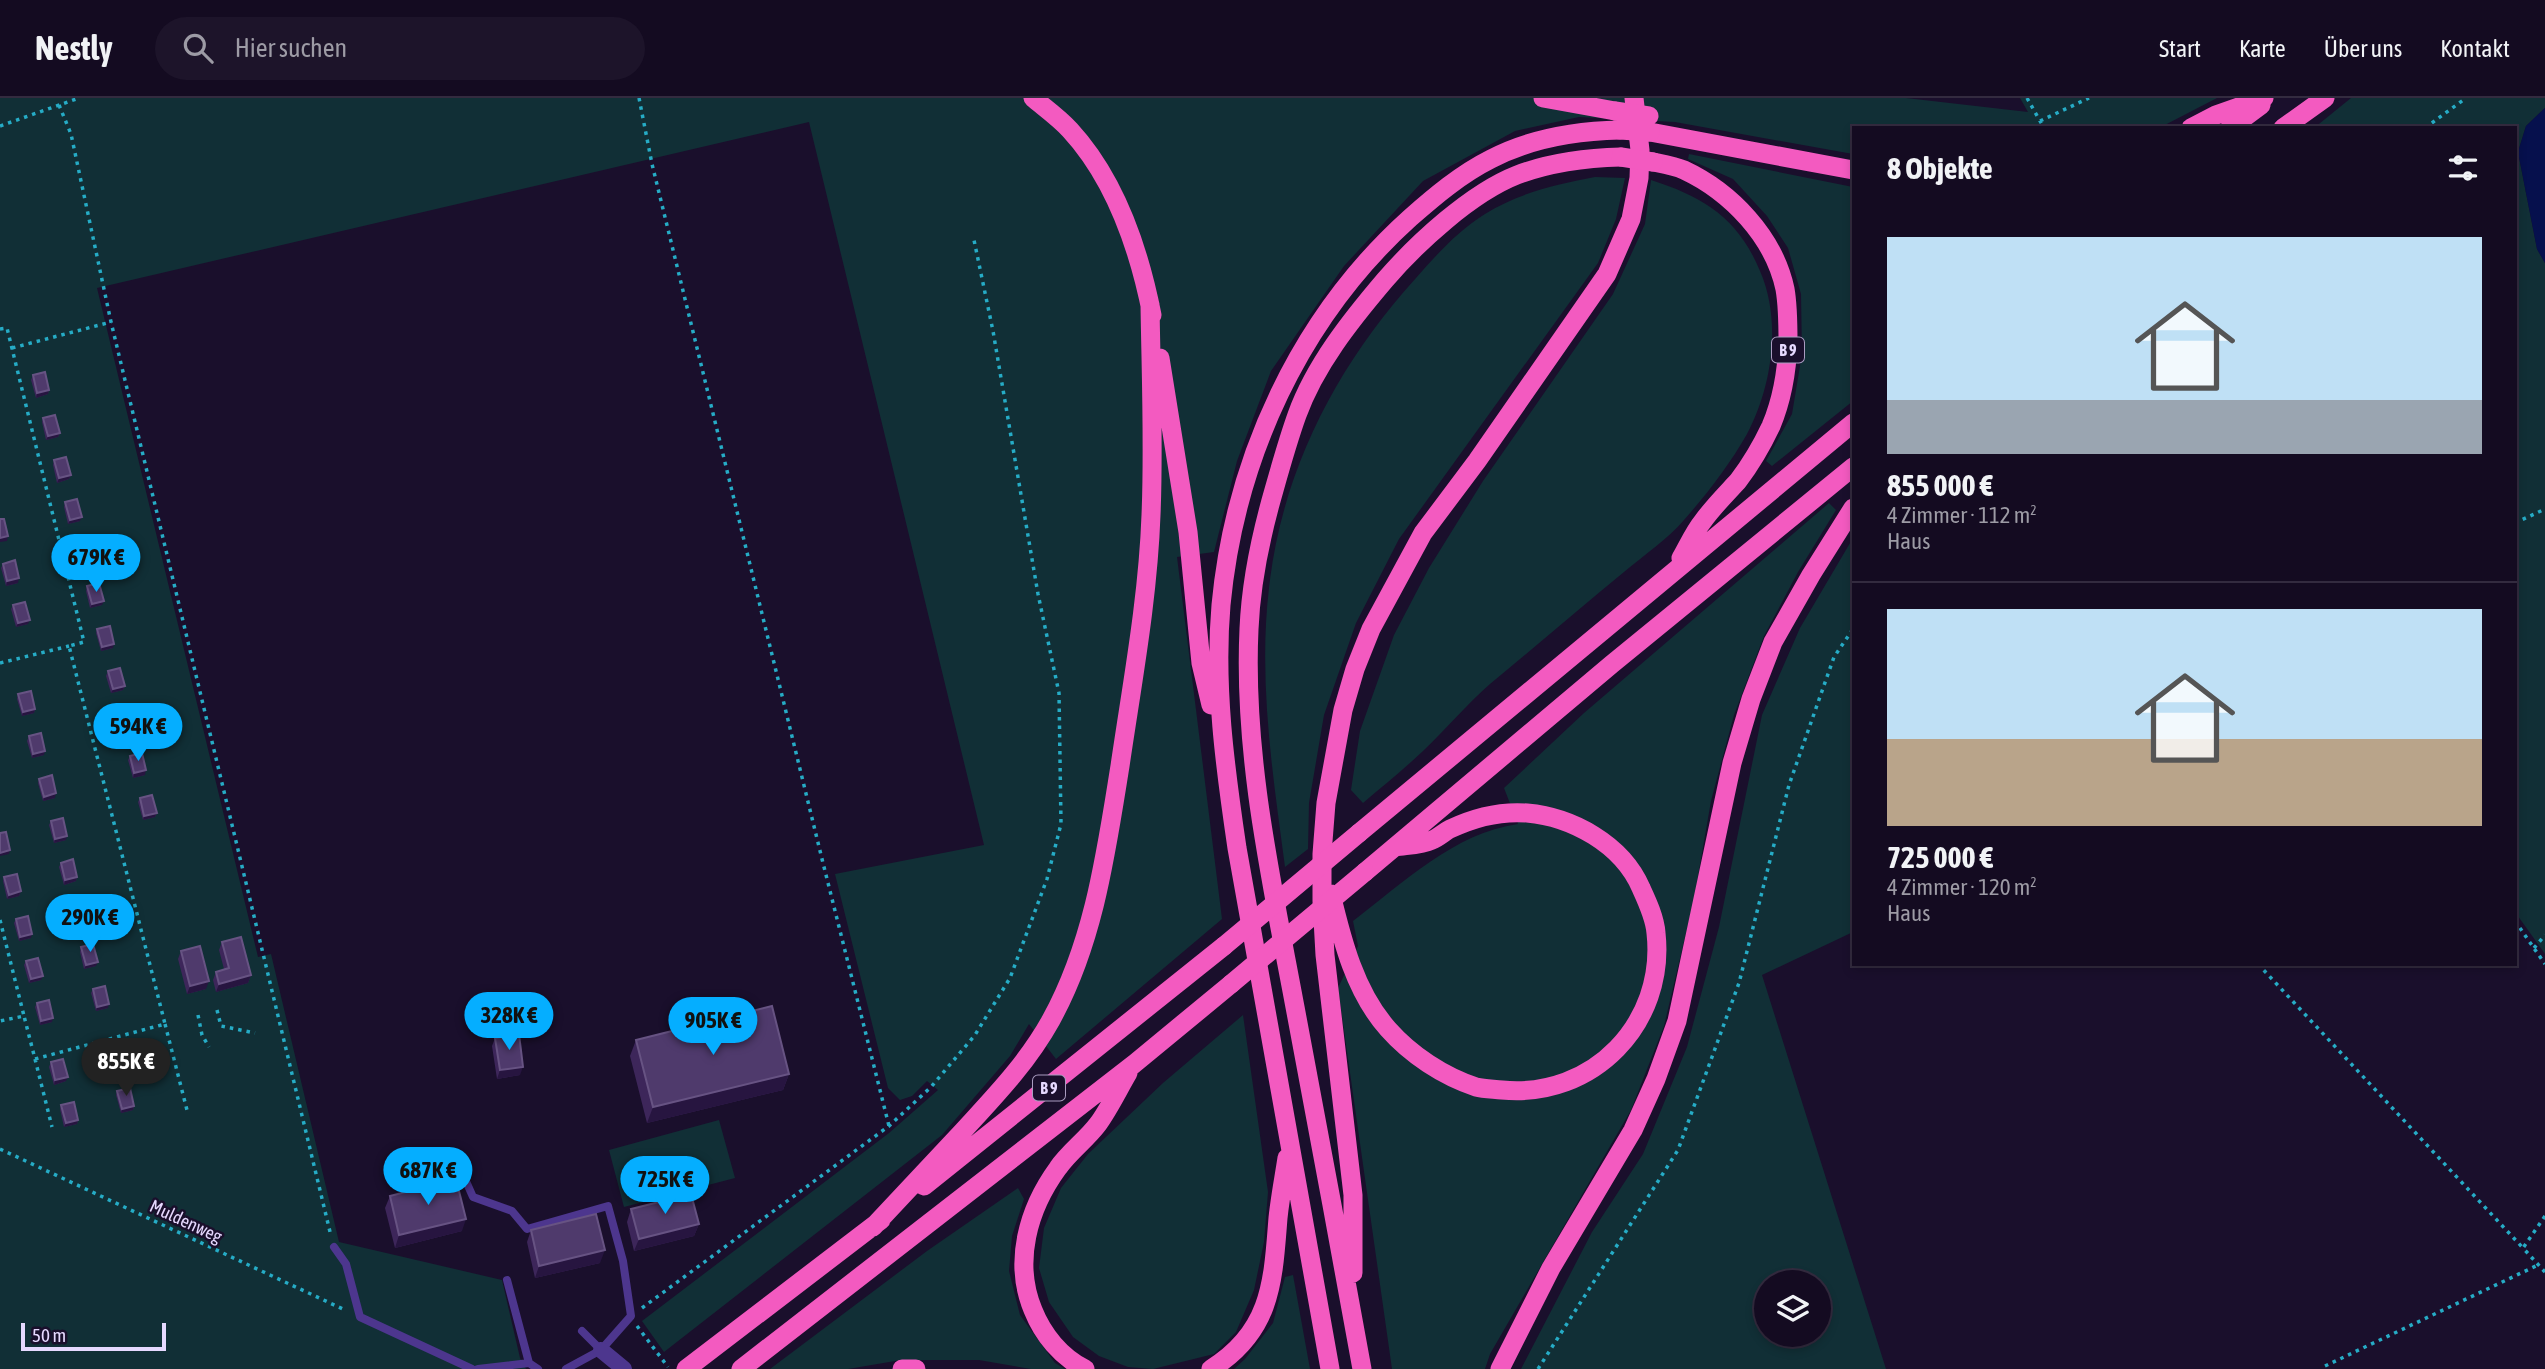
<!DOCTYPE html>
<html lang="de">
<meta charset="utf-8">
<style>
:root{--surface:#140b21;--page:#1d142a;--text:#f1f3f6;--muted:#9d9ba5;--line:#332b3f;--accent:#05aeff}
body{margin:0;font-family:"Asap Condensed",sans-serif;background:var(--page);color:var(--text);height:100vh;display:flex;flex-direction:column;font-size:26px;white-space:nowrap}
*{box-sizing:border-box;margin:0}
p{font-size:23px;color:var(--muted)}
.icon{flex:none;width:38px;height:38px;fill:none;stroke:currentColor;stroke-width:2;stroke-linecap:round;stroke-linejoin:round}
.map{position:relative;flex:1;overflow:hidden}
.side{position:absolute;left:1852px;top:28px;width:665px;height:840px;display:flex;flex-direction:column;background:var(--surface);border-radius:0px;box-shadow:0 4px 10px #0003,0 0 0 2px var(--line)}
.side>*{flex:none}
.tools{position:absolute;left:1754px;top:1172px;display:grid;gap:14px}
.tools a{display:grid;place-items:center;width:77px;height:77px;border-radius:50%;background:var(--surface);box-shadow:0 4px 10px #0003,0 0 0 2px var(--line);font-size:35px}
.scale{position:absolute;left:21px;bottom:18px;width:145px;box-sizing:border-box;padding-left:7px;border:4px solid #e6d9ff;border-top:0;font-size:19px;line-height:24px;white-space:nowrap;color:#e6d9ff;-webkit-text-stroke:5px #1a0f2c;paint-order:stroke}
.price{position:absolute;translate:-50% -60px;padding:0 16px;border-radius:24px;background:var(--accent);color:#111;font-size:23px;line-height:46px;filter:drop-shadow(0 2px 4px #0008)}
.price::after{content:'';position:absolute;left:50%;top:42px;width:21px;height:16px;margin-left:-10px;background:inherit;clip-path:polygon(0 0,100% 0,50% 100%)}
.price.on{background:#222;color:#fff}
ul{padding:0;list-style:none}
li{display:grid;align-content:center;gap:14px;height:371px;padding:0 35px}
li+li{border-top:2px solid var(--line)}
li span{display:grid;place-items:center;height:217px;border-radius:0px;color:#555}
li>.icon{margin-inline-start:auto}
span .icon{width:126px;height:126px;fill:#fffc;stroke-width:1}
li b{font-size:30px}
h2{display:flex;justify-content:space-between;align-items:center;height:84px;padding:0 35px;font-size:30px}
header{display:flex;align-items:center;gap:42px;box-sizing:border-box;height:98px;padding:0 35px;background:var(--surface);border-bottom:2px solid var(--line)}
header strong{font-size:33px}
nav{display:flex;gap:38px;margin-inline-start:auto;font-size:24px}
.search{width:490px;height:63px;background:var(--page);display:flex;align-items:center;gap:18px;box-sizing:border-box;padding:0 24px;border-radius:38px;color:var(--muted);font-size:26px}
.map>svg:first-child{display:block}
.green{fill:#112f36;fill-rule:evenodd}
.water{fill:#06104d}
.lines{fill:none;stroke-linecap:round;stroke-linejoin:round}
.path{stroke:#26acc6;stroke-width:3.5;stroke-dasharray:3.5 5;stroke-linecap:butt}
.service{stroke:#4d368e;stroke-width:8}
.minor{stroke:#4d368e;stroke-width:16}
.trunk{stroke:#f35ac0;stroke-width:19}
.trunk-bridge{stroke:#f35ac0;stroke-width:19}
.wall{fill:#3d265a}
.shaded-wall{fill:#271540}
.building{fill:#4f3a6c;stroke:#675383;stroke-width:2}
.labels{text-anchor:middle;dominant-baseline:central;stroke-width:5;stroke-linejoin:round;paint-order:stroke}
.shield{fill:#1a0f2c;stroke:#a99cc0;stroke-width:2}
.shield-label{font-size:16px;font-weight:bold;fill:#e6d9ff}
.street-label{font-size:18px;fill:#e6d9ff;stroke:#1a0f2c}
</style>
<header>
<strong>Nestly</strong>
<div class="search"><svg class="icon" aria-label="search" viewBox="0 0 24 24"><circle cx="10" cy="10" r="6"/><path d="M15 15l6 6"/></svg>Hier suchen</div>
<nav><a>Start</a><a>Karte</a><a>Über uns</a><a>Kontakt</a></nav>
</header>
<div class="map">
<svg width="2545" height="1271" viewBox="0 0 2545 1271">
<rect width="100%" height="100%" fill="#1a0f2c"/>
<!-- green -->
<path class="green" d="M0,0H1906L2028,14L2020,0H2217L2159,30H1853V56L1675,24L1579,19L1515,33L1423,83L1344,168L1271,273L1237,363L1214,454L1177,459L1222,821L1056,961L1029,926L1010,958L942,1037L664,1254L642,1223L889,1035L938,992L927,983L912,998L900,1002L888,990L835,776L984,747L809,24L97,190L258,859L271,856L339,1144L502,1182L520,1260L526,1271H0Z
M2351,0H2545V10L2526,28L2518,54L2537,151L2545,165V856L2515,814V30H2314Z
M1689,56L1853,89V303L1772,368L1766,363L1792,316L1802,256L1801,196L1788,150L1767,118L1733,81L1688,61Z
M1595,79L1625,80L1616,121L1598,165L1399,441L1356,525L1324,617L1309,705L1308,751L1285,769C1273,678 1258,583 1269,490C1282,372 1337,267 1416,180C1437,156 1458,133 1485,116C1518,95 1558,86 1595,79Z
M1651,82C1704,99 1738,120 1760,173C1782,223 1772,289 1747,336C1730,366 1707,396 1684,422C1668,441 1644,457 1624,474C1579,511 1535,549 1490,586C1466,607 1446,631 1423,653C1404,671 1383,688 1363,705L1351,692L1360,633L1394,537L1429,470L1483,383L1613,196L1645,126Z
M1829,405L1836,412L1798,474L1764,538L1734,617L1711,703L1694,801L1664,928L1631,1012L1490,1256L1485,1271H1392L1338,890L1358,848L1353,823C1403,785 1454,735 1518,726L1504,690L1584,615Z
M1853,440V834L1762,877L1886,1271H1521L1592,1134L1643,1056L1687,949L1719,829L1762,617L1800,530ZM1766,1185H1818V1237H1766Z
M1243,917L1268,1094L1264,1144L1254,1192L1236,1234L1214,1256L1153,1271L1128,1269L1099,1258L1073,1239L1049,1204L1039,1170L1044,1130L1061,1090L1088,1056L1163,985Z
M719,1022L735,1080L624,1109L609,1052Z
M1018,1090L1024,1101L1012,1138L1009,1173L1020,1217L1055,1265L1065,1271H1031L979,1262H901L848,1271H770L927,1153Z
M1293,1177L1310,1271H1234L1245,1261L1273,1225L1285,1179Z"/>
<!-- water -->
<path class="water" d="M2545,10V165L2537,151L2518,54L2526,28Z"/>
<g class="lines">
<!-- path -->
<path class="path" d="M639,0L652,66L822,761L889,1028
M2027,0L2044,30
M59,7L71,36L111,224L331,1138
M2040,23L2089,0
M0,28L79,0
M2425,30L2466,0
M0,231L7,230L84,544L69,548L165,926L35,961L24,918L0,923
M12,250L111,224
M2515,425L2545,411
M0,565L69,548
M0,822L24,918
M2515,823L2545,866
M2534,850L2545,837
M2258,866L2523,1150
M217,912L221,928L255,935
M198,917L202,937L209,949
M165,926L188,1016
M35,961L52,1029
M0,1051L345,1212
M2545,1118L2523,1150L2545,1174
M642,1210L889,1028L931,989L975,937L1010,880L1047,781L1061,726L1059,595L1038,496L993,233L974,142
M637,1228L668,1269
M2325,1268L2538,1167
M1538,1271L1678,1052L1739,885L1789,687L1834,559L1853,531"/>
<!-- service -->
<path class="service" d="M461,1072L473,1099L512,1113L527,1131L608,1108L623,1163L631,1218L601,1252L582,1233
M334,1149L346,1166L360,1219L472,1271
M507,1182L529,1265
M478,1271L529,1265L538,1271
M566,1271L601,1252"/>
<!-- minor -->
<path class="minor" d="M601,1252L624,1271"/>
<!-- trunk -->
<path class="trunk" d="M1033,0C1045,10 1059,20 1070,32C1116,82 1139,151 1152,217
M1543,0L1615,13
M2191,30L2216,17L2264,0
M2230,30L2261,7
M2283,30L2325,0
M1650,34L1853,72
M1653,64C1663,66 1675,68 1684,72C1731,94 1774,139 1785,191C1788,208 1788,227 1788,244C1787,272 1782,302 1771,328C1762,347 1751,366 1738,383C1726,396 1713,409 1703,423C1694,434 1688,448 1681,460
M1160,260L1188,434L1201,565L1211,607
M1359,735L1853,325
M1365,774L1612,566L1853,369
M1331,796C1342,842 1355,894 1388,931C1411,957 1443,978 1476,989C1484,991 1493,991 1502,992C1593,1001 1666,925 1656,835C1655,820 1647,803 1641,790C1622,746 1572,719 1527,715C1500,713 1473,720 1450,731C1444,734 1438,740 1432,742C1421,747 1407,747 1395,749
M924,1088L1224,848
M873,1129C903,1097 933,1065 963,1033C996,997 1027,965 1051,922C1094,844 1106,755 1120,668C1132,586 1148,501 1151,417C1154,347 1151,276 1150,206
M1353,1175V1097L1325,857L1322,803V756L1326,705L1343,612L1355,571L1371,531L1423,435L1477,363L1607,176L1631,121L1639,80L1640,52L1634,0
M686,1271L881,1122
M741,1271L1134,966L1231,886
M902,1271H916
M1085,1271C1061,1259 1043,1237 1033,1212C1013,1164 1028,1111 1058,1070C1069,1054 1086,1042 1098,1026C1109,1011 1118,992 1128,975
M1211,1271C1272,1233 1273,1183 1278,1120C1280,1100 1284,1080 1287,1060
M1330,1271L1237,750C1225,669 1214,588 1221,507C1235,360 1300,219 1410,120C1435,98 1461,76 1491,61C1531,40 1576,33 1620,32
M1362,1271C1340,1150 1318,1030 1295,909C1272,785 1243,658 1249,531C1251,483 1261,437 1274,392C1281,367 1288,342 1297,317C1315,267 1351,222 1385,182C1417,145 1471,95 1517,77C1551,64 1586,60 1621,59
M1500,1271L1551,1170L1633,1032L1656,981L1677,923L1732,665L1751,601L1773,544L1811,477L1853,410"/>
<!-- trunk-bridge -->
<path class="trunk-bridge" d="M1615,13L1649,18
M1620,32L1650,34
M1621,59L1653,64
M1224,848L1359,735
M1231,886L1365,774"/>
</g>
<!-- wall -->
<path class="wall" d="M33,277L49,292L48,296L36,300L31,282Z
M43,320L60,335L58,339L46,342L42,324Z
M54,362L71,377L69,381L57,385L53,367Z
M65,404L80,423L68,426L64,409Z
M77,447L93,461L92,465L80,469L75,451Z
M3,466L18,485L6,488L1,470Z
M87,488L102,507L90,510L86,493Z
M13,507L28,526L16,529L11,511Z
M97,531L113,550L101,553L96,535Z
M108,573L125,588L123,592L111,595L106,578Z
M18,596L35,611L34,615L22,618L17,601Z
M119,615L134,634L122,637L117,619Z
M29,638L44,657L32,660L27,643Z
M130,658L145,677L133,680L128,662Z
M39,681L55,700L43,703L38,685Z
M140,700L157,715L155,719L143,722L138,704Z
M51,723L66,742L54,745L49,727Z
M61,765L77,779L76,783L64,787L59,769Z
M4,779L21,793L19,798L7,801L3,783Z
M72,807L87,826L75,829L70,811Z
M16,821L31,840L19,843L14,825Z
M222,844L251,877L248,885L216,894L213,882L216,874L224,871L219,852Z
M81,849L96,868L84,871L80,854Z
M181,853L206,891L187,896L178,861Z
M26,863L41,882L29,885L24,867Z
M93,891L108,910L96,913L91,895Z
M37,905L52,924L40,927L35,909Z
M495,940L520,977L497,981L492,948Z
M636,942L789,976L783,992L647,1025L630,958Z
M108,951L123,970L111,973L107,955Z
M51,964L66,983L54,987L49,969Z
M117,993L134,1008L133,1012L121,1015L116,997Z
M61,1007L78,1022L77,1026L64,1029L60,1011Z
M390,1098L462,1133L395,1150L385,1110Z
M631,1111L699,1126L694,1138L634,1153L627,1124Z
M531,1132L600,1165L535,1180L527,1144Z"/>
<!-- shaded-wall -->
<path class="shaded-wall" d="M49,292L48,296L36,300L37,295Z
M60,335L58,339L46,342L48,338Z
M71,377L69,381L57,385L59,380Z
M82,419L80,423L68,426L70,422Z
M8,438L7,443L0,444V440Z
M93,461L92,465L80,469L81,464Z
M19,480L18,485L6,488L7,483Z
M104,503L102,507L90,510L92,506Z
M30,522L28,526L16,529L18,525Z
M114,546L113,550L101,553L102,549Z
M125,588L123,592L111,595L113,591Z
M35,611L34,615L22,618L23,614Z
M136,630L134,634L122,637L123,633Z
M45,653L44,657L32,660L33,656Z
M146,672L145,677L133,680L134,675Z
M56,695L55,700L43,703L44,699Z
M157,715L155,719L143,722L144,718Z
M67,738L66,742L54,745L55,741Z
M10,752L9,756L0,758V755Z
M77,779L76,783L64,787L65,782Z
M21,793L19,798L7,801L9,797Z
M89,821L87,826L75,829L76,825Z
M32,836L31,840L19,843L20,839Z
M98,864L96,868L84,871L86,867Z
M251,877L248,885L216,894L219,886Z
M43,878L41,882L29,885L31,881Z
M209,883L206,891L187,896L190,888Z
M109,906L108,910L96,913L97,909Z
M53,920L52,924L40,927L41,923Z
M125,965L123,970L111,973L113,969Z
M523,969L520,977L497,981L500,972Z
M789,976L783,992L647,1025L653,1009Z
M68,979L66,983L54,987L55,982Z
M134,1008L133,1012L121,1015L122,1011Z
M78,1022L77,1026L64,1029L66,1025Z
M466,1121L462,1133L395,1150L399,1137Z
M699,1126L694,1138L634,1153L639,1141Z
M605,1152L600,1165L535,1180L539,1168Z"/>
<!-- building -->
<path class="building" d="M45,274L49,292L37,295L33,277Z
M55,317L60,335L48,338L43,320Z
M66,359L71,377L59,380L54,362Z
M77,401L82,419L70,422L65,404Z
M0,421H4L8,438L0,440Z
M89,443L93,461L81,464L77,447Z
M15,462L19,480L7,483L3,466Z
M99,485L104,503L92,506L87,488Z
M25,504L30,522L18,525L13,507Z
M110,528L114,546L102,549L97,531Z
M120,570L125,588L113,591L108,573Z
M31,593L35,611L23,614L18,596Z
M131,612L136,630L123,633L119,615Z
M41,635L45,653L33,656L29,638Z
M142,655L146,672L134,675L130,658Z
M52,677L56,695L44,699L39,681Z
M152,697L157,715L144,718L140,700Z
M63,720L67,738L55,741L51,723Z
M6,734L10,752L0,755V735Z
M73,761L77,779L65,782L61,765Z
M17,776L21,793L9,797L4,779Z
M84,804L89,821L76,825L72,807Z
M28,818L32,836L20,839L16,821Z
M241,839L251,877L219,886L216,874L229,870L222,844Z
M93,846L98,864L86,867L81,849Z
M200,848L209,883L190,888L181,853Z
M38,860L43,878L31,881L26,863Z
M105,888L109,906L97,909L93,891Z
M49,902L53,920L41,923L37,905Z
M772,908L789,976L653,1009L636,942Z
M519,936L523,969L500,972L495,940Z
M120,948L125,965L113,969L108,951Z
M63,961L68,979L55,982L51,964Z
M130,990L134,1008L122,1011L117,993Z
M74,1004L78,1022L66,1025L61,1007Z
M456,1081L466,1121L399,1137L390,1098Z
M691,1096L699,1126L639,1141L631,1111Z
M596,1116L605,1152L539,1168L531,1132Z"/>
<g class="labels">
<!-- shield labels -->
<g class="shield">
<rect x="1772" y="239.5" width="32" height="25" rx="5"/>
<rect x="1033" y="977.5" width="32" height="25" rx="5"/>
</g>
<g class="shield-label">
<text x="1788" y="252">B 9</text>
<text x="1049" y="990">B 9</text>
</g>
<!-- street labels -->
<g class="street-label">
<text transform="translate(186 1123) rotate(25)">Muldenweg</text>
</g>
</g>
</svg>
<div class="tools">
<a><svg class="icon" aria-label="layers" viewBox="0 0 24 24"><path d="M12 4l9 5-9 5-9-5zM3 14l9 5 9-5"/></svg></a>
</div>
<div class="scale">50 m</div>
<b class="price" style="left:96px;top:496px">679K €</b>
<b class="price" style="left:138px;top:665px">594K €</b>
<b class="price" style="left:90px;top:856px">290K €</b>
<b class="price" style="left:509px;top:954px">328K €</b>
<b class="price" style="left:713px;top:959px">905K €</b>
<b class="price on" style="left:126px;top:1000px">855K €</b>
<b class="price" style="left:428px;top:1109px">687K €</b>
<b class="price" style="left:665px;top:1118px">725K €</b>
<section class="side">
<h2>8 Objekte<svg class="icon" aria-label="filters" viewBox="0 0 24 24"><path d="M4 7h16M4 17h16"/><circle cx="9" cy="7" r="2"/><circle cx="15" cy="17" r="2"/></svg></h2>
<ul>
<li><span style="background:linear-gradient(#bfe0f5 75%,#9aa5b1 0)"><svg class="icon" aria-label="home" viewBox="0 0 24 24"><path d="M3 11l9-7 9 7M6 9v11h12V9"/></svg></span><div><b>855 000 €</b><p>4 Zimmer · 112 m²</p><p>Haus</p></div></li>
<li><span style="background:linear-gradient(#bfe0f5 60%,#b9a48a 0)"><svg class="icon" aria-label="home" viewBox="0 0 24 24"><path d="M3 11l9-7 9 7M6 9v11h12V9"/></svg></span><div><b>725 000 €</b><p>4 Zimmer · 120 m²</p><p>Haus</p></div></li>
</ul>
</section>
</div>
